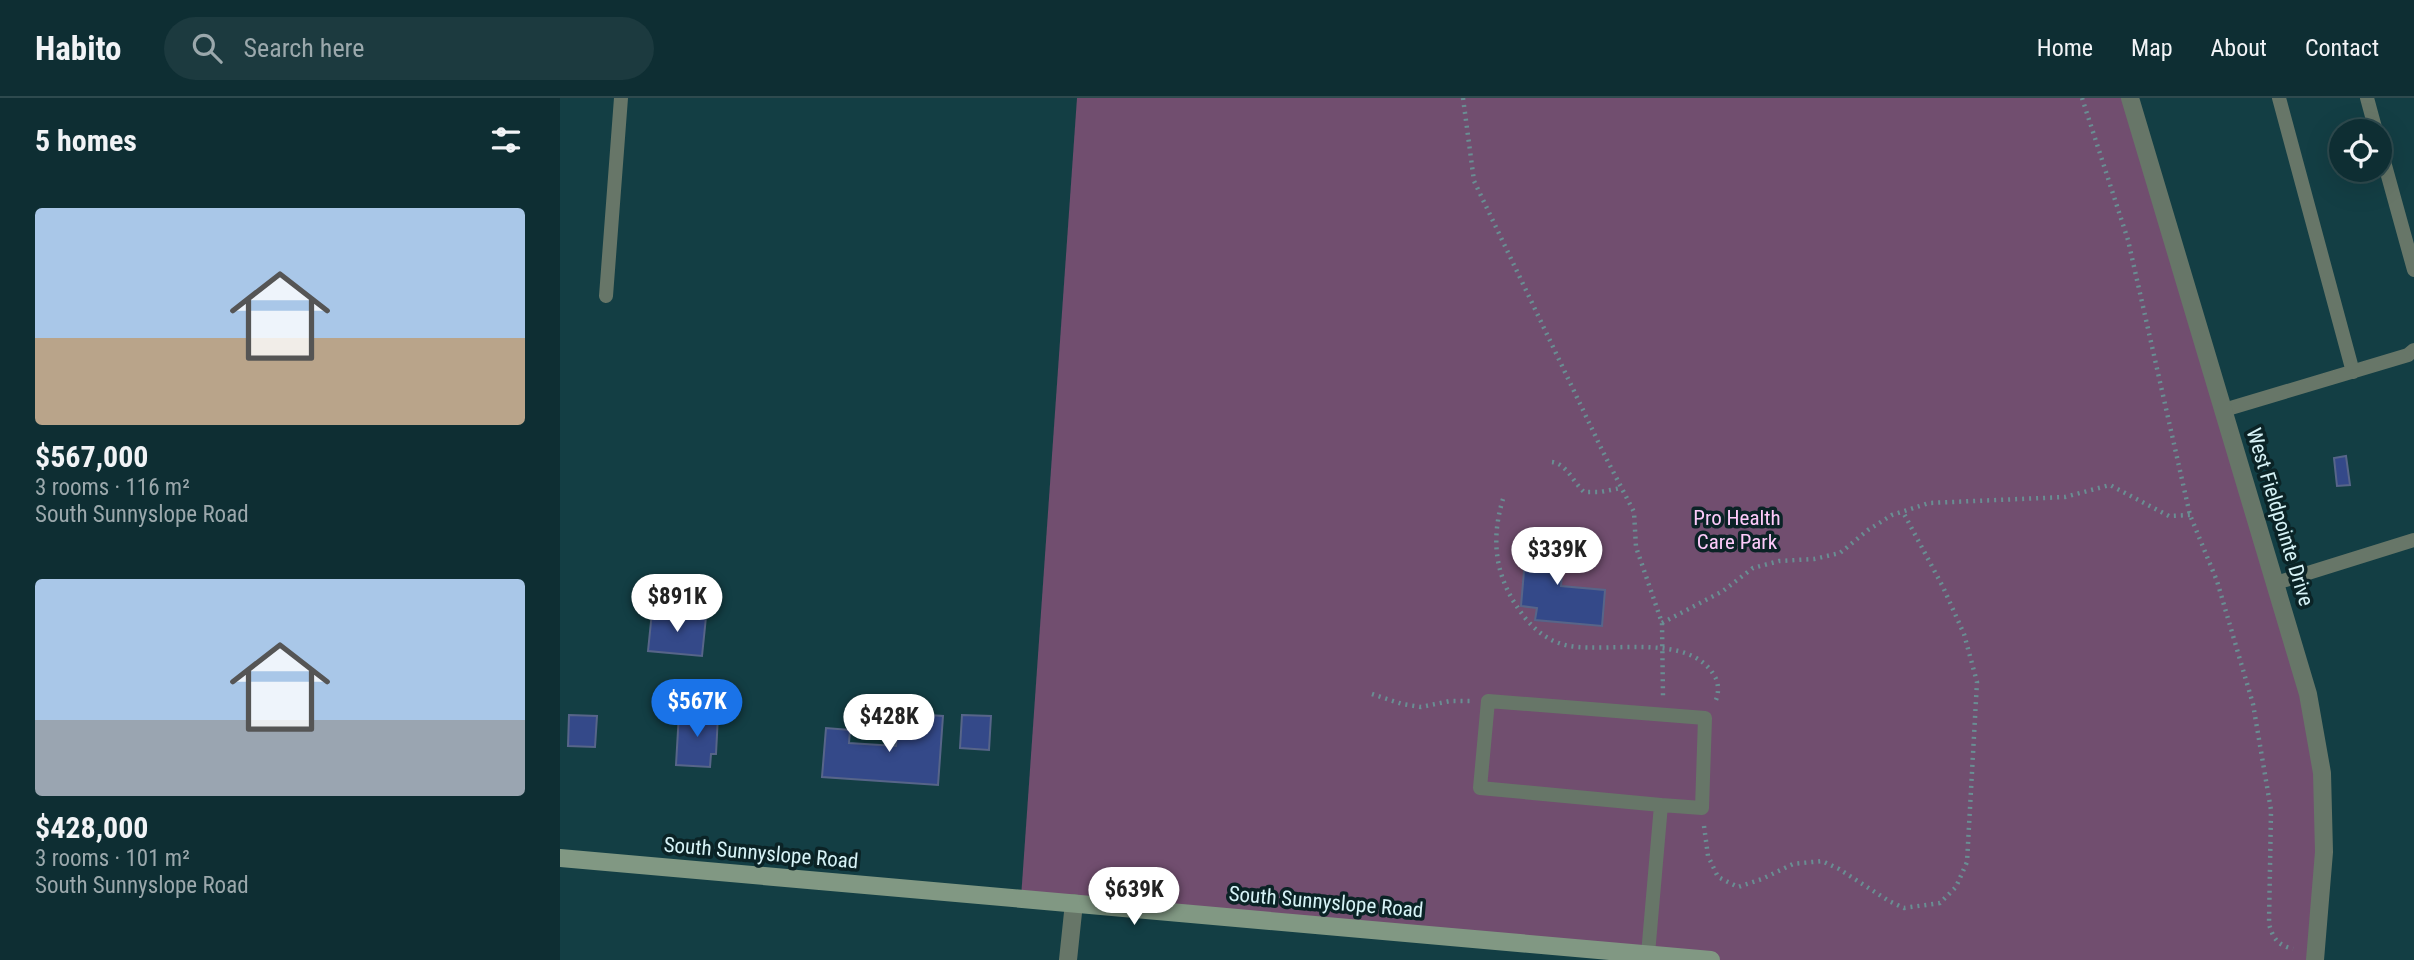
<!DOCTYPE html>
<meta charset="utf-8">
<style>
:root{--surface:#0e2e33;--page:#1c3a3f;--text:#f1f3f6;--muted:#9ba8ac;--line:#2e4a4e;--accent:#1a73e8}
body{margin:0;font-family:"Roboto Condensed",sans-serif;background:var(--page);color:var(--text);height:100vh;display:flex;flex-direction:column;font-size:26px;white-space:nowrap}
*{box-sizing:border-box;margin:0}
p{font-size:23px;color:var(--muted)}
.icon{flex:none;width:38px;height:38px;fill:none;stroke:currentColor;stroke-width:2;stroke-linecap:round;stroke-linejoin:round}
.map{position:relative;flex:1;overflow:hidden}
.side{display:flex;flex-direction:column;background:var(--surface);width:560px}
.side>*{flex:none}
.fabs{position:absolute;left:1769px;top:21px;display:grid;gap:14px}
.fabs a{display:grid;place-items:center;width:63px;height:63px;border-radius:50%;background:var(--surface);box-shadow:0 7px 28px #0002,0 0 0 2px var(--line);font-size:35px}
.price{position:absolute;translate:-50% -60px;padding:0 16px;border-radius:24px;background:#fff;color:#222;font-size:23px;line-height:46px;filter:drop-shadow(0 2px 4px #0008)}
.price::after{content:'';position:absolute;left:50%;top:42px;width:21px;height:16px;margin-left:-10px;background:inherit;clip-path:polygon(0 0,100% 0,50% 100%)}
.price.selected{background:var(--accent);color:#fff}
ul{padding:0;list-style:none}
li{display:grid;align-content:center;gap:14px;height:371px;padding:0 35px}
li span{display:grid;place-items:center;height:217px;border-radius:7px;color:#555}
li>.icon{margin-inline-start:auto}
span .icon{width:126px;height:126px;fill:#fffc;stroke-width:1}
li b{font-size:30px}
h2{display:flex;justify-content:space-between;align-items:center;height:84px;padding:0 35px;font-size:30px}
header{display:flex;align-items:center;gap:42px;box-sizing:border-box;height:98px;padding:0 35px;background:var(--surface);border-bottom:2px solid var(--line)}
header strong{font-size:33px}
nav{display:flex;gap:38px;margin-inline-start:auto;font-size:24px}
.search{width:490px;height:63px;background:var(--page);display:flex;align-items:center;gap:18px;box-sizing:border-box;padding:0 24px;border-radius:38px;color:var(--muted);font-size:26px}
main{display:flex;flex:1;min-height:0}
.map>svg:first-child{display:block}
.green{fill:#714e6f}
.building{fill:#344989;stroke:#576589;stroke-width:2}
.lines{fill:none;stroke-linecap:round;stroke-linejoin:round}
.path{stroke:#698e93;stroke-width:4.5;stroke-dasharray:2 5;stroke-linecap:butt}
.lane{stroke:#677668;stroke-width:14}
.street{stroke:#677668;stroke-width:18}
.secondary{stroke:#819883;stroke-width:18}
.labels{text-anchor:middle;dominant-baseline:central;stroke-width:7;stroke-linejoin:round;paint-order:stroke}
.street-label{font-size:21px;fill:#d7f3f7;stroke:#0b2326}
.park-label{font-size:21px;fill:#fdcbfa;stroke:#0b2326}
</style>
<header>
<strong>Habito</strong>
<div class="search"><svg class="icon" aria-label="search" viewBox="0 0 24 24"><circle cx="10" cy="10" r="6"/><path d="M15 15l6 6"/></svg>Search here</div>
<nav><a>Home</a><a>Map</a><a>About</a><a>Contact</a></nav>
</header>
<main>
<section class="side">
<h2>5 homes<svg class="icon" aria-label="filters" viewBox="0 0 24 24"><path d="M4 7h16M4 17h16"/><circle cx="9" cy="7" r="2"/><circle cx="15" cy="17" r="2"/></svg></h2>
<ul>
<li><span style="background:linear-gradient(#a9c7e8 60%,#b9a48a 0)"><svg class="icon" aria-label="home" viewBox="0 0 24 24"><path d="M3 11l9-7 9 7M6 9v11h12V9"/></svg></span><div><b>$567,000</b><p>3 rooms · 116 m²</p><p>South Sunnyslope Road</p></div></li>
<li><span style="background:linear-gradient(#a9c7e8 65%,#9aa5b1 0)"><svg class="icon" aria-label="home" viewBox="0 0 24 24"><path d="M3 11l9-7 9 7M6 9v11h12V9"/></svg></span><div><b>$428,000</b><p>3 rooms · 101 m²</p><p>South Sunnyslope Road</p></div></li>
</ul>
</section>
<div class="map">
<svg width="1854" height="862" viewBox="0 0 1854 862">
<rect width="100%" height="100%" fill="#133e44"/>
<!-- green -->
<path class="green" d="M517,0H1570L1762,675L1755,862H1150L461,800Z"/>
<!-- building -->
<path class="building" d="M1786,358L1790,387L1777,388L1774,360Z
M967,438L1005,441L1001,488L1045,492L1042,528L975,522L977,510L961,508Z
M92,514L146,519L142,558L88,553Z
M119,615L158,617L156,656H151L150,669L116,667Z
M339,615L383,618L378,687L262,679L266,630L290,632L289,645L336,648Z
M9,617L37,618L35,649L8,648Z
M402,617L431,618L429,652L400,650Z"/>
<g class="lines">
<!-- path -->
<path class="path" d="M903,0L914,83L1043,354L1074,414L1076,449L1102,525L1103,598
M1522,0L1568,142L1630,417L1657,483L1693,606L1711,712L1709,826C1713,841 1718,847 1733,851
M992,364C1007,366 1013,384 1024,394H1040L1061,390
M943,401C929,447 937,485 966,521C978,535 992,545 1010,548C1052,555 1131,534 1155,579C1159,585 1159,597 1155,604
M1102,525L1163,493L1193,470L1219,463L1254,461L1280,455L1308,432L1332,417L1369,405L1505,399L1550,387L1609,418L1630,417
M812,596L842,606L861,609L890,603H910
M1144,728L1148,758L1158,779L1178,789L1202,781L1233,766L1262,763L1279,771L1329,803L1344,810L1380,805L1396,789L1407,764L1417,584L1404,536L1383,489L1343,414"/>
<!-- lane -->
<path class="lane" d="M1719,0L1793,274
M1807,0L1816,33
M1820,49L1854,172
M46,198L61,0
M1664,312L1848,257L1854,252
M1716,485L1854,442
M1088,856L1101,707L920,690L928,603L1145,620L1142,710L1101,707"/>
<!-- street -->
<path class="street" d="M1570,0L1748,596L1762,675L1764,754L1755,862
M508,862L514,805"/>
<!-- secondary -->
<path class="secondary" d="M0,760L1151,862"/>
</g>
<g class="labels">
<!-- street labels -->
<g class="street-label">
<text transform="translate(1720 419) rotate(73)">West Fieldpointe Drive</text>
<text transform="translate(201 755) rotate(5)">South Sunnyslope Road</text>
<text transform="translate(766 804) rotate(5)">South Sunnyslope Road</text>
</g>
<!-- park labels -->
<g class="park-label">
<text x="1177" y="420">Pro Health<tspan x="1177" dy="24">Care Park</tspan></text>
</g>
</g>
</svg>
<div class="fabs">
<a><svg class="icon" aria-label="locate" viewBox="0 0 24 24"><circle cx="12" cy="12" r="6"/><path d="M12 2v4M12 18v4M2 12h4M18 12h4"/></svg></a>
</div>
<b class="price" style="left:997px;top:489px">$339K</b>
<b class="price" style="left:117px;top:536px">$891K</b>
<b class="price selected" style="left:137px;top:641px">$567K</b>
<b class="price" style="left:329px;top:656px">$428K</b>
<b class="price" style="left:574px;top:829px">$639K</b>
</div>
</main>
